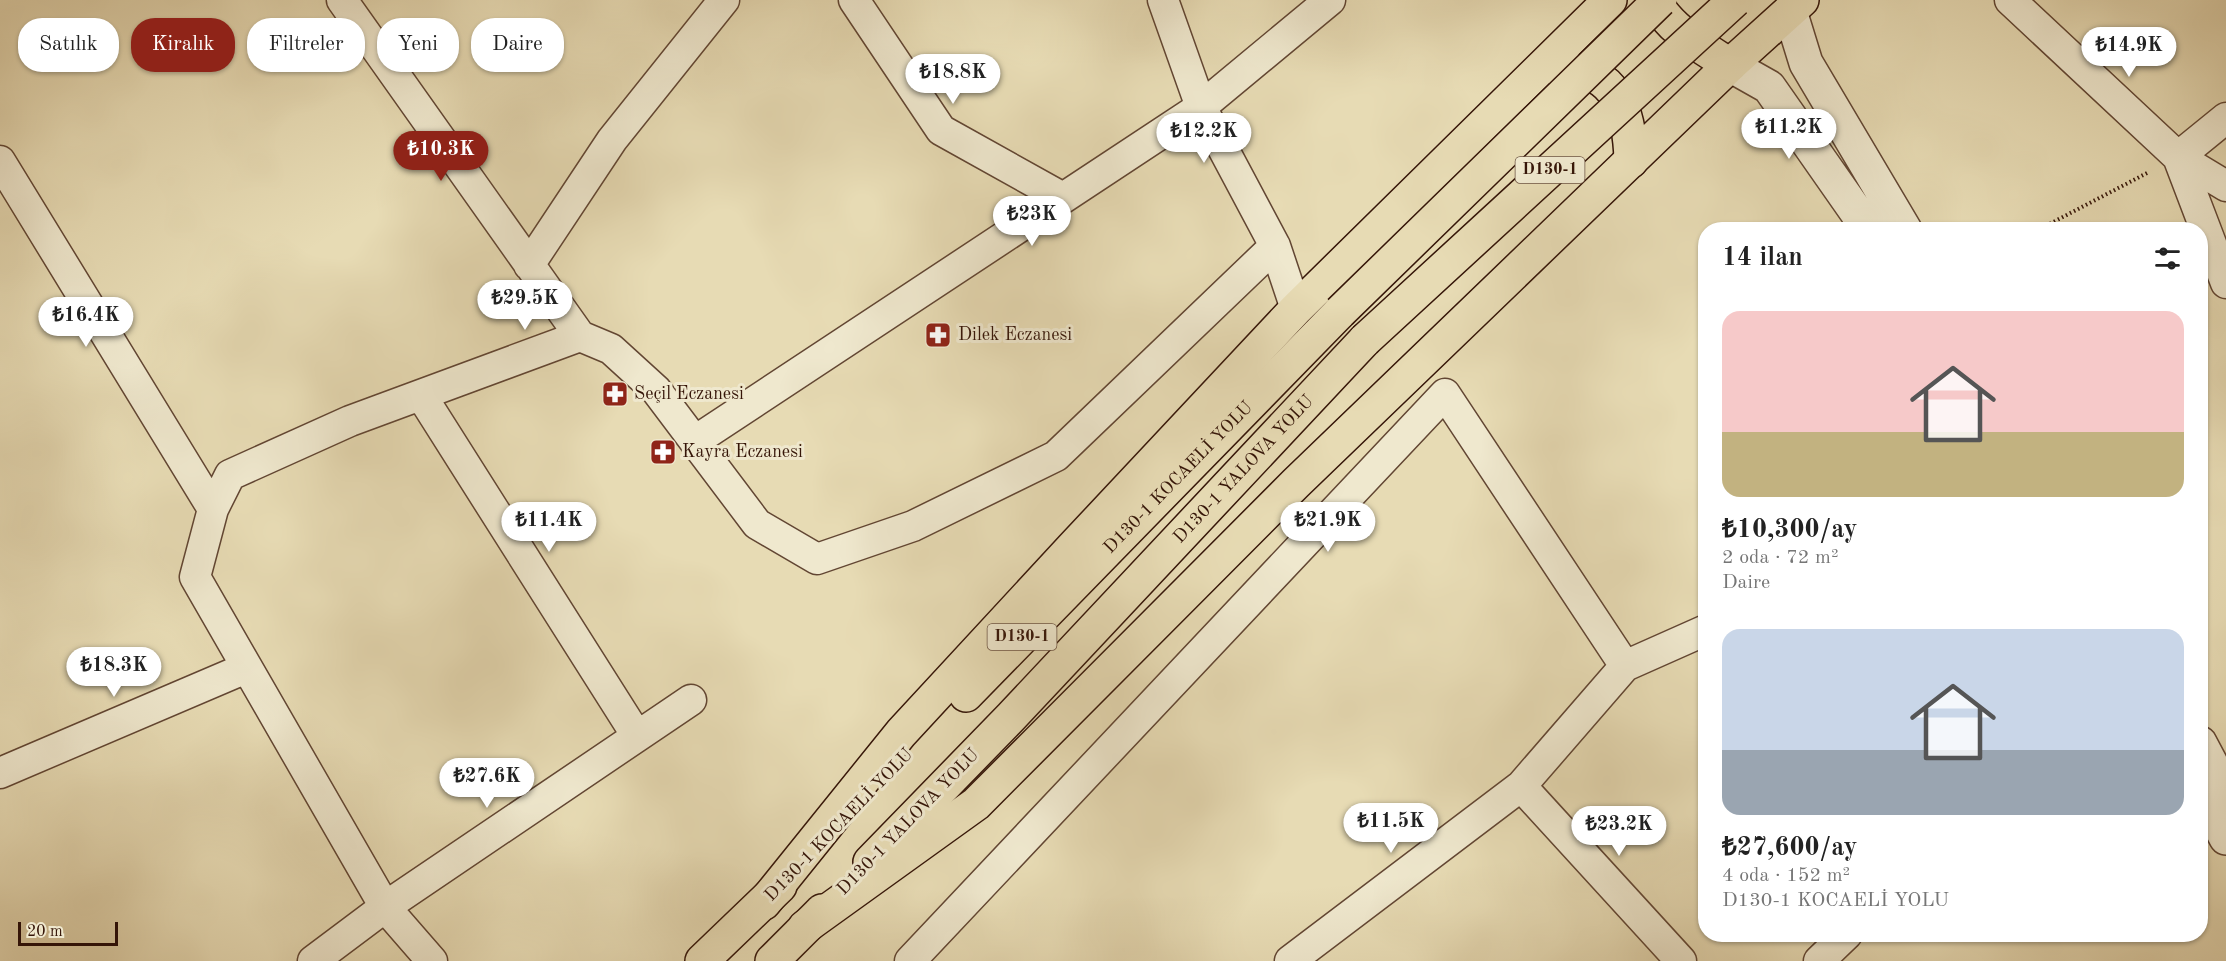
<!DOCTYPE html>
<html lang="tr">
<meta charset="utf-8">
<style>
:root{--surface:#fff;--page:#f2f2f2;--text:#222;--muted:#767676;--accent:#8f2418}
body{margin:0;font-family:"Old Standard TT",serif;background:var(--page);color:var(--text);height:100vh;display:flex;flex-direction:column;font-size:22px;white-space:nowrap}
*{box-sizing:border-box;margin:0}
p{font-size:20px;color:var(--muted)}
.icon{flex:none;width:33px;height:33px;fill:none;stroke:currentColor;stroke-width:2;stroke-linecap:round;stroke-linejoin:round}
.map{position:relative;flex:1;overflow:hidden}
.sheet{position:absolute;left:1698px;top:222px;width:510px;height:720px;display:flex;flex-direction:column;background:var(--surface);border-radius:24px;box-shadow:0 2px 4px #0004}
.sheet>*{flex:none}
.top-card{position:absolute;left:18px;top:18px;width:570px;height:54px;display:flex;gap:12px}
.scale{position:absolute;left:18px;bottom:15px;width:100px;box-sizing:border-box;padding-left:6px;border:3px solid #351508;border-top:0;font-size:16px;line-height:21px;white-space:nowrap;color:#351508;-webkit-text-stroke:4px #efe8ce;paint-order:stroke}
.price{position:absolute;translate:-50% -51px;padding:0 14px;border-radius:21px;background:#fff;color:#222;font-size:20px;line-height:39px;filter:drop-shadow(0 2px 3px #0008)}
.price::after{content:'';position:absolute;left:50%;top:36px;width:18px;height:14px;margin-left:-9px;background:inherit;clip-path:polygon(0 0,100% 0,50% 100%)}
.price.active{background:var(--accent);color:#fff}
ul{padding:0;list-style:none}
li{display:grid;align-content:center;gap:12px;height:318px;padding:0 24px}
li span{display:grid;place-items:center;height:186px;border-radius:18px;color:#555}
li>.icon{margin-inline-start:auto}
span .icon{width:108px;height:108px;fill:#fffc;stroke-width:1}
li b{font-size:26px}
h2{display:flex;justify-content:space-between;align-items:center;height:72px;padding:0 24px;font-size:26px}
.pill{padding:0 21px;border-radius:24px;background:var(--surface);box-shadow:0 2px 4px #0004;font-size:21px;line-height:54px}
.pill.active{background:var(--accent);color:#fff}
.map>svg:first-child{display:block}
.lines{fill:none;stroke-linecap:round;stroke-linejoin:round}
.minor-casing{stroke:#624633;stroke-width:33}
.tertiary-casing{stroke:#624633;stroke-width:36}
.trunk-casing{stroke:#351508;stroke-width:36}
.path{stroke:#351508;stroke-width:4;stroke-dasharray:1.5 3;stroke-linecap:butt}
.minor{stroke:#efe8ce;stroke-width:30}
.tertiary{stroke:#efe8ce;stroke-width:33}
.trunk{stroke:#e7dbb4;stroke-width:33}
.trunk-bridge-casing{stroke:#351508;stroke-width:36;stroke-linecap:butt}
.trunk-bridge{stroke:#e7dbb4;stroke-width:33}
.labels{text-anchor:middle;dominant-baseline:central;stroke-width:6;stroke-linejoin:round;paint-order:stroke}
.shield{fill:#efe8ce;stroke:#6d5443;stroke-width:1.5}
.shield-label{font-size:16px;font-weight:bold;fill:#351508}
.poi-label{font-size:18px;fill:#351508;stroke:#efe8ce;text-anchor:start}
.street-label{font-size:18px;fill:#351508;stroke:#efe8ce}
</style>
<div class="map">
<svg width="2226" height="961" viewBox="0 0 2226 961">
<rect width="100%" height="100%" fill="#e7dbb4"/>
<filter id="stains"><feTurbulence type="fractalNoise" baseFrequency=".00333" numOctaves="4"/><feColorMatrix values="0 0 0 0 .2 0 0 0 0 .09 0 0 0 0 .02 0 0 0 .5 -.17"/></filter>
<radialGradient id="worn" r=".72"><stop offset=".6" stop-color="#630" stop-opacity="0"/><stop offset="1" stop-color="#630" stop-opacity=".3"/></radialGradient>
<g class="lines">
<defs>
<path id="minor" d="M342,0L580,336
M854,0L941,130L1063,198
M1163,0L1201,107L1275,246L1296,309
M2010,0L2178,157L2226,186
M2226,118L2178,157L2226,283
M0,161L213,509
M529,265L612,140L724,0
M421,395L637,736
M695,441L1201,107L1330,0
M1625,666L1706,630
M0,773L246,668
M1521,786L1681,961
M313,961L385,907L691,700
M432,961L385,907L195,577L213,509L230,475L350,421L580,336L611,349L656,390L757,524L817,559L913,526L1056,456L1275,246
M910,961L1445,394L1625,666L1521,786L1290,961
M1819,961L1847,934"/>
<path id="tertiary" d="M1790,11L1806,63L1905,230
M1730,65L1769,87L1869,230
M2200,743L2226,792
M2200,789L2226,838"/>
<g id="trunk">
<path d="M1654,0C1670,30 1702,47 1730,65"/>
<path d="M1560,71C1617,65 1630,115 1631,161"/>
<path id="s1" d="M966,695L1340,312"/>
<path id="s2" d="M870,862L1011,717L1365,340"/>
<path d="M764,903L901,733L1072,548L1296,309L1610,0"/>
<path d="M805,927L976,804L1296,483L1730,65L1802,0"/>
<path d="M702,961L780,886"/>
<path d="M772,961L822,911"/>
</g>
</defs>
<!-- minor casing -->
<use href="#minor" class="minor-casing"/>
<!-- tertiary casing -->
<use href="#tertiary" class="tertiary-casing"/>
<!-- trunk casing -->
<use href="#trunk" class="trunk-casing"/>
<!-- path -->
<path class="path" d="M2038,230L2149,172"/>
<!-- minor -->
<use href="#minor" class="minor"/>
<!-- tertiary -->
<use href="#tertiary" class="tertiary"/>
<!-- trunk -->
<use href="#trunk" class="trunk"/>
<defs>
<path id="trunk-bridge" d="M1340,312L1660,0
M1365,340L1735,0"/>
</defs>
<!-- trunk-bridge casing -->
<use href="#trunk-bridge" class="trunk-bridge-casing"/>
<!-- trunk-bridge -->
<use href="#trunk-bridge" class="trunk-bridge"/>
</g>
<!-- icons -->
<defs>
<symbol id="pharmacy-square" viewBox="-11 -11 22 22"><rect x="-9" y="-9" width="18" height="18" rx="4" fill="#8f2418" stroke="#efe8ce"/><path d="M-2-6h4v4h4v4h-4v4h-4v-4h-4v-4h4Z" fill="#fff"/></symbol>
</defs>
<g fill-rule="evenodd">
<use href="#pharmacy-square" x="923" y="320" width="30" height="30"/>
<use href="#pharmacy-square" x="600" y="379" width="30" height="30"/>
<use href="#pharmacy-square" x="648" y="437" width="30" height="30"/>
</g>
<g class="labels">
<!-- shield labels -->
<g class="shield">
<rect x="1515.5" y="157" width="69" height="26" rx="4.5"/>
<rect x="987.5" y="624" width="69" height="26" rx="4.5"/>
</g>
<g class="shield-label">
<text x="1550" y="170">D130-1</text>
<text x="1022" y="637">D130-1</text>
</g>
<!-- poi labels -->
<g class="poi-label">
<text x="958" y="335">Dilek Eczanesi</text>
<text x="634" y="394">Seçil Eczanesi</text>
<text x="682" y="452">Kayra Eczanesi</text>
</g>
<!-- street labels -->
<g class="street-label">
<text stroke="none"><textPath href="#s2" startOffset="542">D130-1 YALOVA YOLU</textPath></text>
<text stroke="none"><textPath href="#s1" startOffset="304">D130-1 KOCAELİ YOLU</textPath></text>
<text transform="translate(908 822) rotate(-46)">D130-1 YALOVA YOLU</text>
<text transform="translate(839 825) rotate(-46)">D130-1 KOCAELİ YOLU</text>
</g>
</g>
<rect width="100%" height="100%" filter="url(#stains)"/>
<rect width="100%" height="100%" fill="url(#worn)"/>
</svg>
<div class="scale">20 m</div>
<b class="price" style="left:2129px;top:78px">₺14.9K</b>
<b class="price" style="left:953px;top:105px">₺18.8K</b>
<b class="price" style="left:1789px;top:160px">₺11.2K</b>
<b class="price" style="left:1204px;top:164px">₺12.2K</b>
<b class="price active" style="left:441px;top:182px">₺10.3K</b>
<b class="price" style="left:1032px;top:247px">₺23K</b>
<b class="price" style="left:525px;top:331px">₺29.5K</b>
<b class="price" style="left:86px;top:348px">₺16.4K</b>
<b class="price" style="left:549px;top:553px">₺11.4K</b>
<b class="price" style="left:1328px;top:553px">₺21.9K</b>
<b class="price" style="left:114px;top:698px">₺18.3K</b>
<b class="price" style="left:487px;top:809px">₺27.6K</b>
<b class="price" style="left:1391px;top:854px">₺11.5K</b>
<b class="price" style="left:1619px;top:857px">₺23.2K</b>
<div class="top-card">
<a class="pill">Satılık</a>
<a class="pill active">Kiralık</a>
<a class="pill">Filtreler</a>
<a class="pill">Yeni</a>
<a class="pill">Daire</a>
</div>
<section class="sheet">
<h2>14 ilan<svg class="icon" aria-label="filters" viewBox="0 0 24 24"><path d="M4 7h16M4 17h16"/><circle cx="9" cy="7" r="2"/><circle cx="15" cy="17" r="2"/></svg></h2>
<ul>
<li><span style="background:linear-gradient(#f6c9c9 65%,#c2b280 0)"><svg class="icon" aria-label="home" viewBox="0 0 24 24"><path d="M3 11l9-7 9 7M6 9v11h12V9"/></svg></span><div><b>₺10,300/ay</b><p>2 oda · 72 m²</p><p>Daire</p></div></li>
<li><span style="background:linear-gradient(#c9d6e8 65%,#9aa5b1 0)"><svg class="icon" aria-label="home" viewBox="0 0 24 24"><path d="M3 11l9-7 9 7M6 9v11h12V9"/></svg></span><div><b>₺27,600/ay</b><p>4 oda · 152 m²</p><p>D130-1 KOCAELİ YOLU</p></div></li>
</ul>
</section>
</div>
